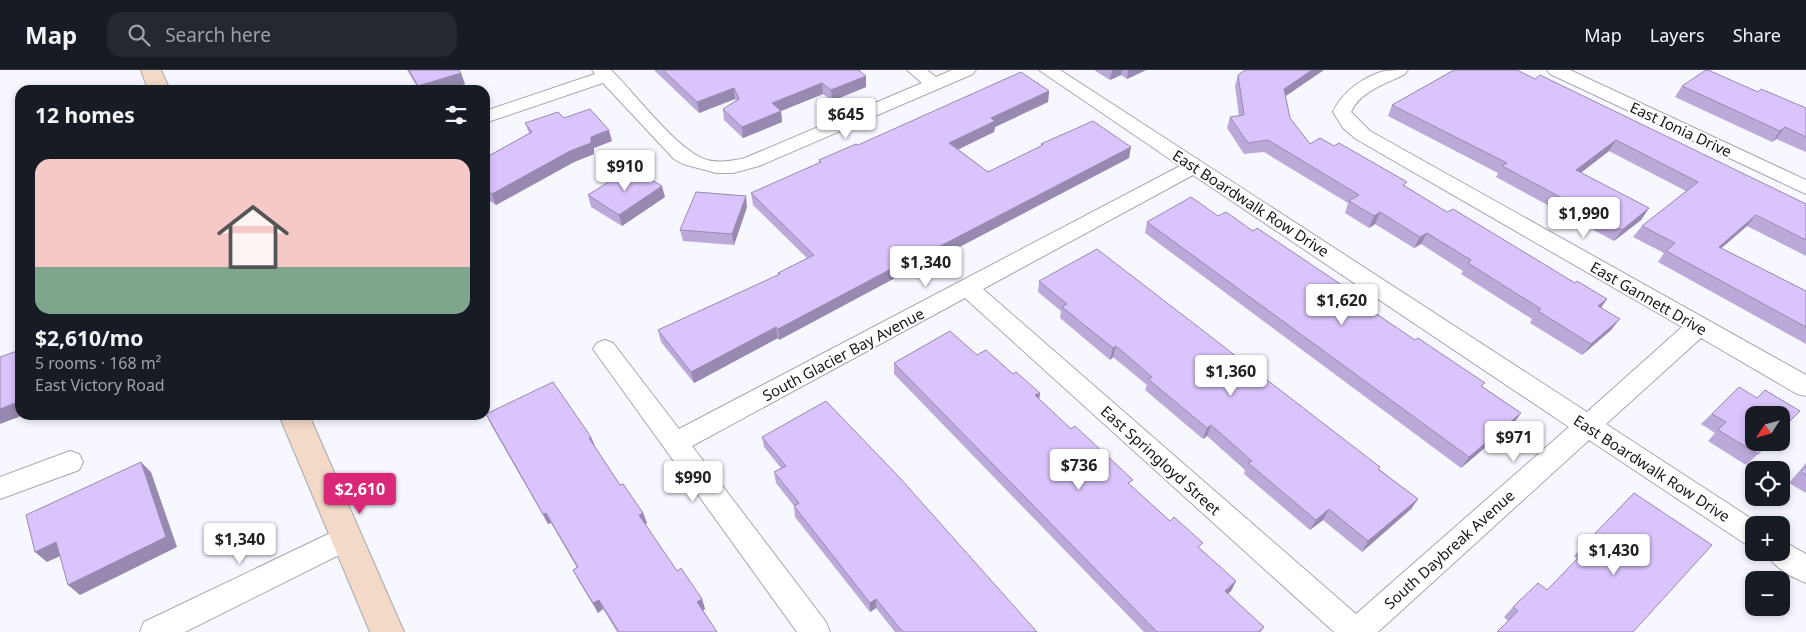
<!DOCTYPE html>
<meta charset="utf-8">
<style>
:root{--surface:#171b24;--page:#242831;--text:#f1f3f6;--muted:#9ea1a6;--line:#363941;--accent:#db2777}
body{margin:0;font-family:"Noto Sans",sans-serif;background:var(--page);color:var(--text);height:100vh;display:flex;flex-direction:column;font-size:19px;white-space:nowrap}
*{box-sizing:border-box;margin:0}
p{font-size:16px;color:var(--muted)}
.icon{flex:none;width:28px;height:28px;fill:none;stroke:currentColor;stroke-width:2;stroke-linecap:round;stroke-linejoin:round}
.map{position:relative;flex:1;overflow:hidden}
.sheet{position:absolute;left:15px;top:15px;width:475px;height:335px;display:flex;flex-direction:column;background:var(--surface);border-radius:15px;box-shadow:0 2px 8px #0003}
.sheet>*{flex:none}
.needle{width:32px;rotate:234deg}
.tools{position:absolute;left:1745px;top:336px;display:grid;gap:10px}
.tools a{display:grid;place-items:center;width:45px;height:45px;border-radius:10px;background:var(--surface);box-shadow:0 2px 8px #0003;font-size:25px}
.price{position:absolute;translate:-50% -42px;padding:0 11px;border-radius:5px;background:#fff;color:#222;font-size:16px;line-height:32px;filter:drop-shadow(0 1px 2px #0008)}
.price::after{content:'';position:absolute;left:50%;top:30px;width:15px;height:11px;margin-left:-8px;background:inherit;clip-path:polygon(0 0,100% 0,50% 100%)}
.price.active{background:var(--accent);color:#fff}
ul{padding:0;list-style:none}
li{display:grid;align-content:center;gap:10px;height:265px;padding:0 20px}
li span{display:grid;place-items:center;height:155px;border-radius:15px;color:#555}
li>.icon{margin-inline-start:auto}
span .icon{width:90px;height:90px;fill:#fffc;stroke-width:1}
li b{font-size:21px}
h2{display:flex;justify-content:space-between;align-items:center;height:60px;padding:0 20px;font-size:21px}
header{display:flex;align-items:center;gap:30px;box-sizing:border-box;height:70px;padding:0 25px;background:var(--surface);border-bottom:1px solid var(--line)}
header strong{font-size:24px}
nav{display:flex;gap:28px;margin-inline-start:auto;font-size:18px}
.search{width:350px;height:45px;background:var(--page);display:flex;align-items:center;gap:12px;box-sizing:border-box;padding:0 18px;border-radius:15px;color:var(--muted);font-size:19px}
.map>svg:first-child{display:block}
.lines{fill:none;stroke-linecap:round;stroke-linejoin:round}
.minor-casing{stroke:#a6a8b0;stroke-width:2}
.secondary-casing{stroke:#a6a8b0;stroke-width:2}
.minor{fill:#fff;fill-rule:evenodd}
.secondary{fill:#f2d9c8;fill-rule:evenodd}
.wall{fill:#bba9d9}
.shaded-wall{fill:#9889b0}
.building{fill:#d9c4fc;stroke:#9889b0}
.labels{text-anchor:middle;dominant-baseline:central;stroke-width:4;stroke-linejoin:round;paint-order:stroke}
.street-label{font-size:15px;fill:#16161a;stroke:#fff}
</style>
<header>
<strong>Map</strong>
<div class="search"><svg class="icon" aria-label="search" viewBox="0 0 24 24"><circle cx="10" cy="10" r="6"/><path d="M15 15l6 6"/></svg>Search here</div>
<nav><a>Map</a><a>Layers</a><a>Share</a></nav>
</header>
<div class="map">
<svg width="1806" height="562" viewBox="0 0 1806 562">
<rect width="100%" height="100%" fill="#f6f7ff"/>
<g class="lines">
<defs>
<path id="minor" d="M592,0H611C635,23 677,81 707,90C719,93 733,91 745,88L922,13L907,0H927L936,7L952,0H976L973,4L759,96L733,103H716L683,94L674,89L603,13L485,53V41L595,4Z
M1039,0H1060L1587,342L1682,257L1356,69L1343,58L1333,42C1342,22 1363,7 1384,1C1391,0 1401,0 1408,0L1405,4C1386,14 1360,21 1351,42L1370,61L1806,305V326L1797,324L1701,268L1606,354L1761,455H1754V477L1744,473L1589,370L1378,562H1334L965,228L692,376L826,552L830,562H797L593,279L597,273L605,270L613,273L679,359L1180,96ZM1193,105L1569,357L1356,544L983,219Z
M1547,0H1570L1806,110V124L1550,4Z
M70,381L79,384L83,392L79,400L0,429V407Z
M345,456L355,459L359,468L355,477L185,562H140L144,552Z
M1781,470L1806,484V513C1791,507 1773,497 1766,482H1781Z"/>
<path id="secondary" d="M141,0H161L170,20H148Z
M279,345H309L404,562H370Z"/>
</defs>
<!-- minor casing -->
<use href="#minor" class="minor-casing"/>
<!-- secondary casing -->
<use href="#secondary" class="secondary-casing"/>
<!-- minor -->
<use href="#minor" class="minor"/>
<!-- secondary -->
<use href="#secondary" class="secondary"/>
</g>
<!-- wall -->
<path class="wall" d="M407,0H459L461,3L465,14L446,20H419Z
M654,0H861L860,1L866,17L832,31L823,24L781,41L782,52L743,68L724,50L723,39L736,31L735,29L699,43Z
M1094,0H1146L1127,9L1121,5L1110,10Z
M1454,0L1806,134V186L1747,156L1721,178L1806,221V274L1658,192L1664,183L1633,167L1642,156L1686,121L1609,81L1580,103L1649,138L1641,150L1614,171L1496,107L1498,103L1388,46L1392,35Z
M1238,5L1285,27L1290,48L1310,74L1405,116L1447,142L1575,213L1607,229L1601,238L1611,260L1582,285L1530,253L1532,249L1461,204L1463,201L1421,174L1414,178L1375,154L1369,158L1345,143L1348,133L1264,82L1244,84L1227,58L1230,47L1239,46L1235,16Z
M1682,16L1758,22L1806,38V82L1776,69L1772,72L1675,27Z
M1049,21L1048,32L995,57L994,62L958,79L988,102L1041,76V74L1129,88L925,195L923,193L779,270L778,268L694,313L661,272L658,260L779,205L778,203L807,188L753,135L751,123L819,93V90L858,75Z
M564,48L612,71L594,78V84L574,92L496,135L485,128V88L529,63L525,53Z
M588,125L665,127L622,156L591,137Z
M747,137L734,175L683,171L680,160Z
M1218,146L1253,161L1376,238L1374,242L1521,343L1513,354L1461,398L1145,163L1147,152Z
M1039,211L1379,399L1418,429L1411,439L1362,482L1323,450L1310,460L1244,404L1245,400L1207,366L1203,369L1145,320L1147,315L1113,287L1110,290L1060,248L1061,241L1038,222Z
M894,293L1013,304L1040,323L1039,329L1131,416L1236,511L1231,521L1228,524L1264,557L1261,562H1144L894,304Z
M1739,317L1758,384L1746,395L1708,371L1715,363L1701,354Z
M486,344L596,378L620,415L643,443L647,453L645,454L677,501L702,529L705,539L703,540L717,562H617L603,539L598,543L578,510L573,500L577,498L551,453L548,454L491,355Z
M762,367L1037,562H895L876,538L870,542L795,447L794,436L776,413L774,402L781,398L764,377Z
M1806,393V423L1789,413Z
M1634,423L1633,562L1508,551L1504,547L1513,537L1547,520L1577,489L1574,486Z"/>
<!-- shaded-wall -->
<path class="shaded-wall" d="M1112,0H1122L1121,5L1110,10Z
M1128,0H1146L1127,9Z
M1312,0H1324L1280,30L1284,19Z
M461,3L465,14L446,20H420L418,16Z
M866,6V17L832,31L831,20Z
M822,13L823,24L781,41L782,52L743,68L742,57L772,33Z
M734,18L735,29L699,43L697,32Z
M1049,21L1048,32L995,57L994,62L949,84V73L991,48Z
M1785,57L1776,69L1772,72L1780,61Z
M609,60L612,71L594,78V84L574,92L496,135L492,124L591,67Z
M1616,70L1609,81L1569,112L1576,100Z
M1131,77L1129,88L925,195V184Z
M662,116L665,127L622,156L619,145Z
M746,126L747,137L734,175L732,164Z
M1649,138L1641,150L1614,171L1622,160Z
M1380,142L1375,154L1369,158L1374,146Z
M1756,145L1747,156L1710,188L1719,177Z
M1427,163L1421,174L1414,178L1420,167Z
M923,182V193L779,270L778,259Z
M1607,229L1599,240L1598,236Z
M1620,249L1611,260L1582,285L1591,274Z
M776,257L778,268L694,313L691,302Z
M1116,276L1113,287L1110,290L1113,278Z
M1040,323L1038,334L1035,325Z
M20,331V345H24L0,354V339Z
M1521,343L1513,354L1461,398L1469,387Z
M1211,355L1207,366L1203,369L1207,358Z
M591,367L596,378L589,368Z
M141,392L151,402L177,477L80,525L68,515Z
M1418,429L1411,439L1362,482L1368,471Z
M1329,439L1323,450L1310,460L1316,450Z
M546,443L551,453L548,454L543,444Z
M643,443L647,453L643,456L639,445Z
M56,472L69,482L47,492L35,482Z
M1236,511L1231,521L1220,530L1225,521Z
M702,529L705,539L700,542L697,532Z
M876,529V538L870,542V533Z
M599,530L603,539L598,543L593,533Z"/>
<!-- building -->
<path class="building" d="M409,0H459L461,3L418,16Z
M663,0H858L866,6L831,20L822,13L772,33L781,41L742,57L723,39L739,29L734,18L697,32Z
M1245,0H1312L1284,19L1290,48L1310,74L1320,68L1334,76L1339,73L1407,112L1403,115L1447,142L1453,139L1575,213L1577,211L1607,229L1598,236L1620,249L1591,274L1538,241L1541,239L1468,193L1471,190L1427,163L1420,167L1380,142L1374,146L1349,131L1359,125L1268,70L1248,73L1230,47L1244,45L1238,5Z
M1454,0H1517L1535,9L1540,5L1806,134V170L1756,145L1719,177L1806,221V257L1666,181L1675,173L1642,156L1698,112L1616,70L1576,100L1649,138L1622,160L1502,96L1507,93L1392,35Z
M1706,0H1708L1758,22L1761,19L1806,38V67L1785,57L1780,61L1682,16Z
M1021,2L1049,21L991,48L995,51L949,73L988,102L1043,75L1041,74L1093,51L1131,77L925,184L923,182L778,259L776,257L691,302L658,260L780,204L778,203L814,185L751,123L821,92L819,90L856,74L858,75Z
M590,39L609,60L591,67V73L570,81L492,124L485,119V88L532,62L525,53L558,42L564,48Z
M623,103L633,108L640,103L662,116L619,145L588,125Z
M696,122L746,126L732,164L680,160Z
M1191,127L1218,146L1226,142L1253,161L1257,158L1376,238L1372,241L1415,270L1418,268L1485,313L1481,316L1521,343L1469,387L1147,152Z
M1097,179L1380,397L1378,399L1418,429L1368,471L1329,439L1316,450L1248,393L1252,391L1211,355L1207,358L1148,309L1152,307L1116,276L1113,278L1062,237L1067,234L1039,211Z
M950,261L977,285L986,280L1013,304L1016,302L1040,323L1035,325L1071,359L1075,356L1133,410L1128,413L1170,451L1174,447L1203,473L1198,477L1236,511L1225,521L1264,557L1258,562H1157L894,293Z
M20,280V331L0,339V287Z
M553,312L591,367L589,368L620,415L623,414L643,443L639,445L677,501L681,498L702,529L697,532L717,562H619L599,530L593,533L573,500L578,497L546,443L543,444L486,344Z
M1739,317L1757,328L1765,320L1800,341L1781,360V345H1754V372H1769L1758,384L1718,360L1726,352L1712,344Z
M826,331L900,408L1037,562H903L876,529L870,533L794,436L799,433L774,402L786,396L762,367Z
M141,392L166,467L68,515L56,472L35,482L26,445Z
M1806,397V405L1801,402Z
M1634,423L1712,475L1633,562H1497L1518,541L1513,537L1538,513L1547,520L1587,479L1583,476Z"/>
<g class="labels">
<!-- street labels -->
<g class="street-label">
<text transform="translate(1681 59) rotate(25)">East Ionia Drive</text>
<text transform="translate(1251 133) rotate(33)">East Boardwalk Row Drive</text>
<text transform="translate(1649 228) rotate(30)">East Gannett Drive</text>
<text transform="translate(843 284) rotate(-28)">South Glacier Bay Avenue</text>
<text transform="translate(1161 390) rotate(42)">East Springloyd Street</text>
<text transform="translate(1652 398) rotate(33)">East Boardwalk Row Drive</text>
<text transform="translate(1449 479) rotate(-42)">South Daybreak Avenue</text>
</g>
</g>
</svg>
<div class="tools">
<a><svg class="needle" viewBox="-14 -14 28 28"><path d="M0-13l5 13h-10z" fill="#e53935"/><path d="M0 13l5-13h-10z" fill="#9ea1a6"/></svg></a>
<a><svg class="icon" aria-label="locate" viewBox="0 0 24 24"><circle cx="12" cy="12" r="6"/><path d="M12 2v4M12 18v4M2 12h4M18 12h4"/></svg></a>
<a>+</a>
<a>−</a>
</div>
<b class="price" style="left:846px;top:70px">$645</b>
<b class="price" style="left:625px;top:122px">$910</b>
<b class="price" style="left:1584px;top:169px">$1,990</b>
<b class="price" style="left:926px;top:218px">$1,340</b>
<b class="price" style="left:1342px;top:256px">$1,620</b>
<b class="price" style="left:1231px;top:327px">$1,360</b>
<b class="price" style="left:1514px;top:393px">$971</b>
<b class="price" style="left:1079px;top:421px">$736</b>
<b class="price" style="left:693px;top:433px">$990</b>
<b class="price active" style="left:360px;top:445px">$2,610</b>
<b class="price" style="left:240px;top:495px">$1,340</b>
<b class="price" style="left:1614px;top:506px">$1,430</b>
<section class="sheet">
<h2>12 homes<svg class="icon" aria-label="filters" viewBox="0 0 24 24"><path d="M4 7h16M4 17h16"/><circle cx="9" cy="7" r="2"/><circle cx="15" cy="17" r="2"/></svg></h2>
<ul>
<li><span style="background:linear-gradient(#f6c9c9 70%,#7fa58c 0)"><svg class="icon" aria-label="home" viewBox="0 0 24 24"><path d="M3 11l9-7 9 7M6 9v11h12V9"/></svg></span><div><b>$2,610/mo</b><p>5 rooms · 168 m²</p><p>East Victory Road</p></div></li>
</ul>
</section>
</div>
